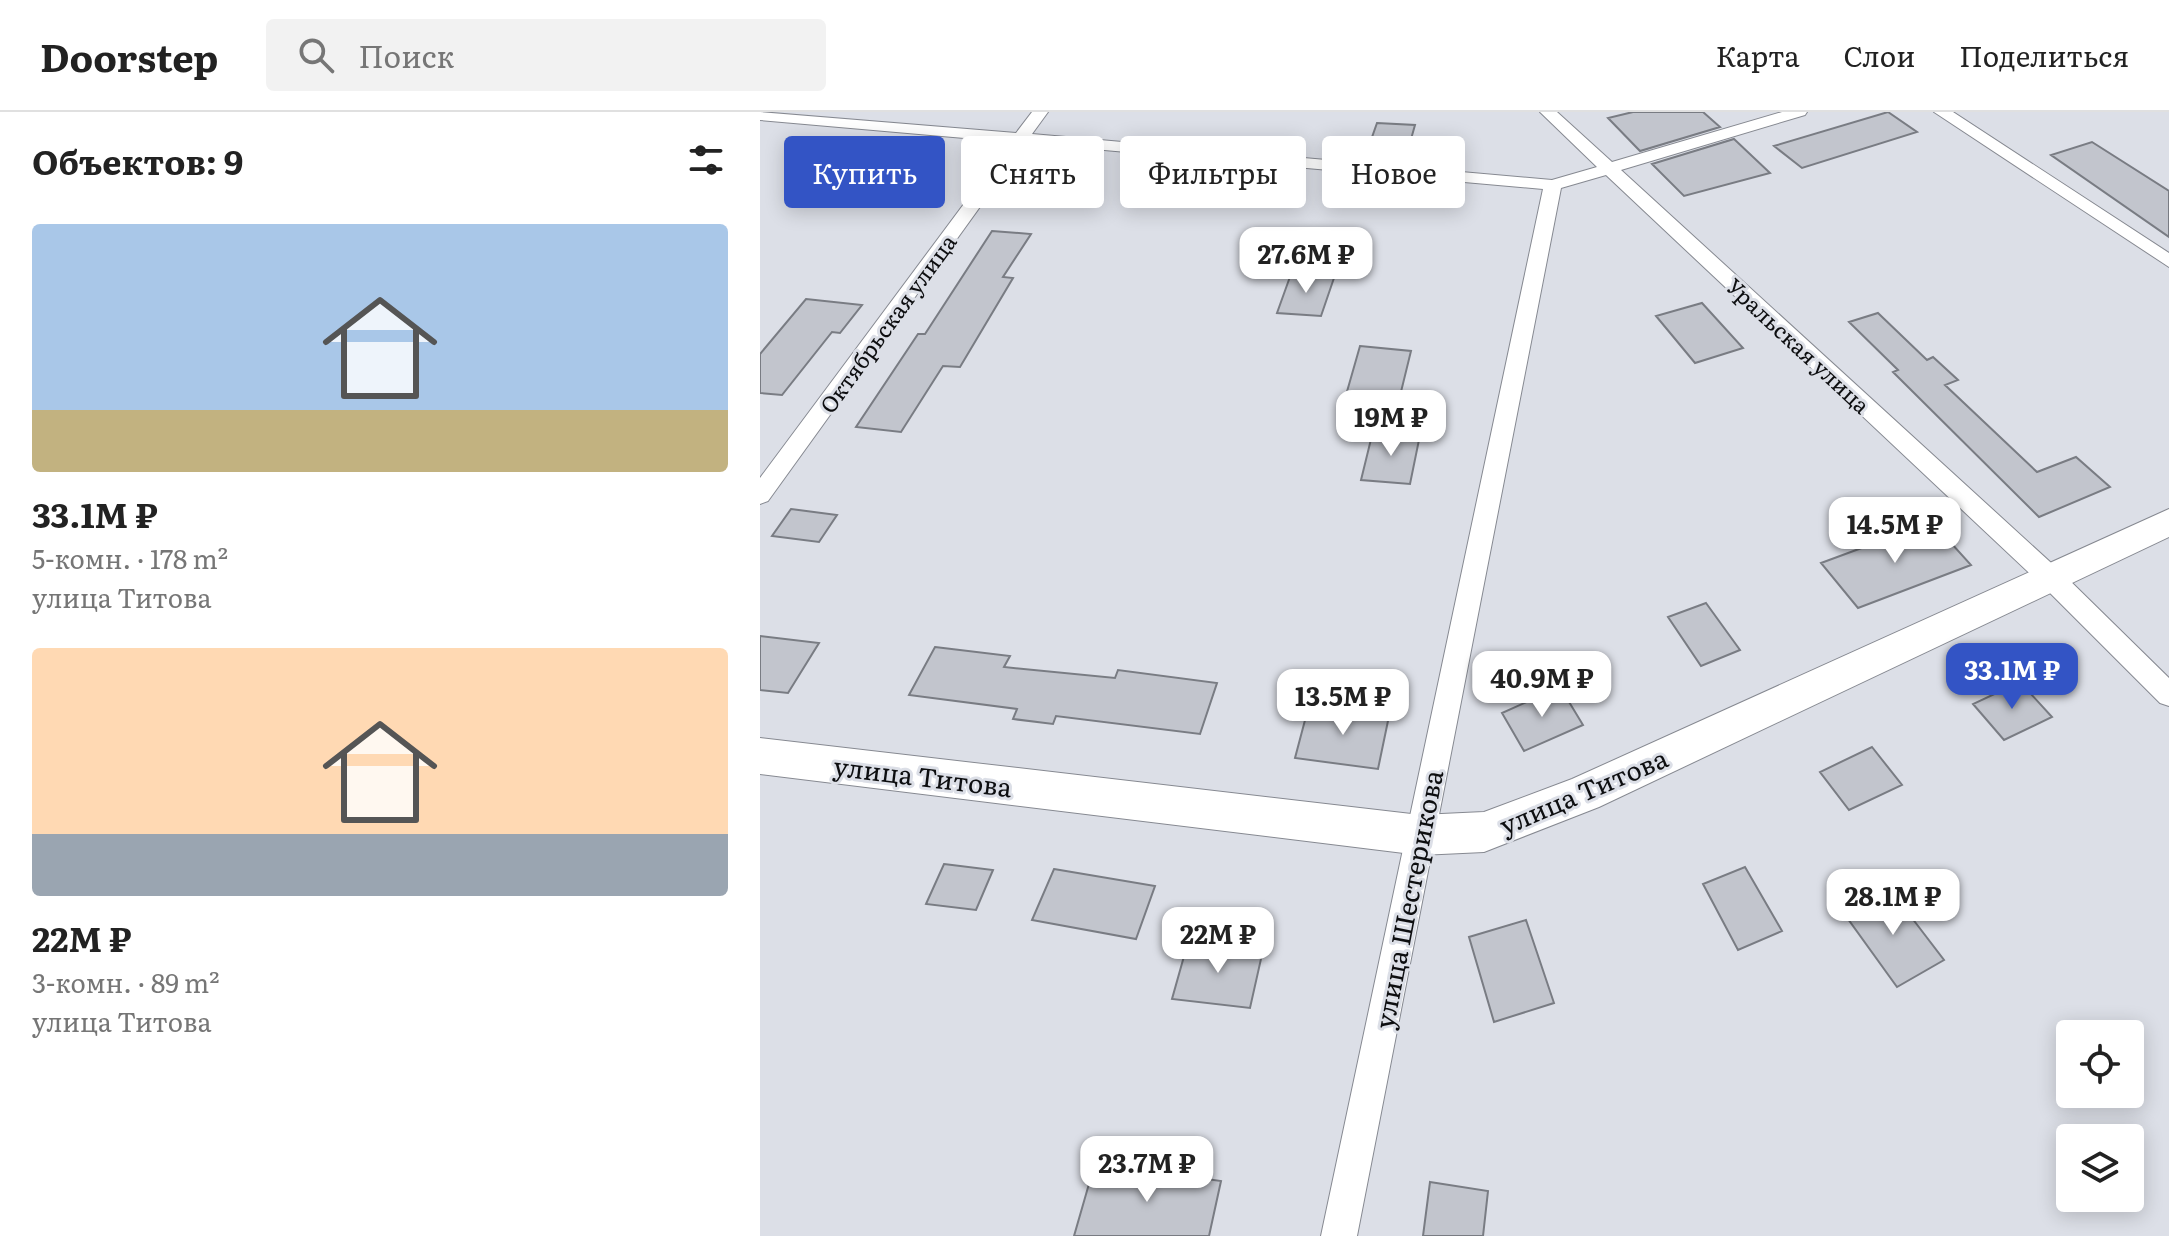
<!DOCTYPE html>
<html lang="ru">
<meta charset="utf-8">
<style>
:root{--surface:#fff;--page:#f2f2f2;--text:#222;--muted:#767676;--line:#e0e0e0;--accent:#3354c5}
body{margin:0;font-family:Literata,serif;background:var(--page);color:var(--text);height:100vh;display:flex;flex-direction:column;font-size:30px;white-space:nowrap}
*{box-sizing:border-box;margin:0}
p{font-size:26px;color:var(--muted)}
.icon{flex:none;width:44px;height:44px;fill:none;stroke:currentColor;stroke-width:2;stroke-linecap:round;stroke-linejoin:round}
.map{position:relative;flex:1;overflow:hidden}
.drawer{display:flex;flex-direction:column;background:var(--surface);width:760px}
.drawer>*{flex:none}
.banner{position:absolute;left:24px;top:24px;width:760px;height:72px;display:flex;gap:16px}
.buttons{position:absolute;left:1296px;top:908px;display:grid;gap:16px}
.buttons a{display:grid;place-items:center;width:88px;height:88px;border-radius:8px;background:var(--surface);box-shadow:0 4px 20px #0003;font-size:40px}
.price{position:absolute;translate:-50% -68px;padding:0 18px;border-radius:16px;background:#fff;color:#222;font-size:26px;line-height:52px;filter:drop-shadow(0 2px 4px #0008)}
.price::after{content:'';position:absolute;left:50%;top:48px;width:24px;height:18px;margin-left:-12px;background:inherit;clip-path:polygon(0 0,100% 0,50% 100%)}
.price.current{background:var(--accent);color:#fff}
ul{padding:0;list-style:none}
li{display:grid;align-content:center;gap:16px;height:424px;padding:0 32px}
li span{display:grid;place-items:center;height:248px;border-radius:8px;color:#555}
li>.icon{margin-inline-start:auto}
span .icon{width:144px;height:144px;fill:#fffc;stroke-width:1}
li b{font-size:34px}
h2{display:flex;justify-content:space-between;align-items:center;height:96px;padding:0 32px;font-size:34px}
.pill{padding:0 28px;border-radius:8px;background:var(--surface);box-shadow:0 4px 20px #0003;font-size:28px;line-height:72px}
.pill.current{background:var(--accent);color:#fff}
header{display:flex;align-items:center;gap:48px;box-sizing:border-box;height:112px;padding:0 40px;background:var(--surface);border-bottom:2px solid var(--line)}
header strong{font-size:38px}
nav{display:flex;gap:44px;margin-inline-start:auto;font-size:28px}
.search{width:560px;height:72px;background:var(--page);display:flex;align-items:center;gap:20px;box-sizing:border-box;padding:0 28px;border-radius:8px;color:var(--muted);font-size:30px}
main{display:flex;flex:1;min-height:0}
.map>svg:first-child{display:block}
.building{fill:#c2c5cd;stroke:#797c83;stroke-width:2}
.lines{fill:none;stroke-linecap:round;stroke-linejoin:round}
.street-casing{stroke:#868991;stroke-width:2}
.secondary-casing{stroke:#868991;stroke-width:2}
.street{fill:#fff;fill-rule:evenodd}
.secondary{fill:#fff;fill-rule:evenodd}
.labels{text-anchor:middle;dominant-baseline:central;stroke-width:6;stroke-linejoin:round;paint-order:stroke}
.far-street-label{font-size:22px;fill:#0d0e10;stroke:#dcdfe7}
.street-label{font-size:26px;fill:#0d0e10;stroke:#dcdfe7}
</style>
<header>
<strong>Doorstep</strong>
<div class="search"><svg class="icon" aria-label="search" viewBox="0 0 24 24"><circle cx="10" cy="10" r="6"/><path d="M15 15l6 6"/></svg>Поиск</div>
<nav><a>Карта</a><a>Слои</a><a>Поделиться</a></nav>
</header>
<main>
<section class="drawer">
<h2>Объектов: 9<svg class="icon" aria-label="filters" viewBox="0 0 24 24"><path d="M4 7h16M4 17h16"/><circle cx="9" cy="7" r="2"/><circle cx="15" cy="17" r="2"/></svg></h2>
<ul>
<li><span style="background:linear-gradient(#a9c7e8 75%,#c2b280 0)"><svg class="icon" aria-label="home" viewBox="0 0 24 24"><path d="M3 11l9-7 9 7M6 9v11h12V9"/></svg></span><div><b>33.1M ₽</b><p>5-комн. · 178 m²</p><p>улица Титова</p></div></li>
<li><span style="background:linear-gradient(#ffd9b3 75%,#9aa5b1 0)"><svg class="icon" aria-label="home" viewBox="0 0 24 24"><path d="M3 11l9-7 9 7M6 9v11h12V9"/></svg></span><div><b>22M ₽</b><p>3-комн. · 89 m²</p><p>улица Титова</p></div></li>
</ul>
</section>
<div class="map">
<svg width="1409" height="1124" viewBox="0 0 1409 1124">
<rect width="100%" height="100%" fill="#dcdfe7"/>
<!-- building -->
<path class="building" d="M873,0H943L960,15L880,39L848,6Z
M1128,0L1157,20L1042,56L1014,34Z
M617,11L655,13L644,52L604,48Z
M974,27L1010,61L924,84L892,52Z
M1332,30L1409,79V125L1291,43Z
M599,64L640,67L634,90L591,87Z
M232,119L271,122L243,165L253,166L200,255L183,254L141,320L96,315L158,222H165Z
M531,162L574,166L561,204L517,201Z
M46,187L102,193L80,221L72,220L22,283L0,281V242Z
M942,191L983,236L935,251L896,204Z
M1118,201L1167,248L1173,245L1198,268L1185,273L1277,360L1316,345L1350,375L1279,405L1133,260L1138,258L1089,210Z
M600,234L651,239L639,288L586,283Z
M613,319L660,323L650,372L601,368Z
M31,397L77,403L59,430L12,424Z
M1172,410L1211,453L1098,496L1061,451Z
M946,491L980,538L941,554L908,505Z
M0,524L59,531L28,581L0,578Z
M175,535L250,544L244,555L355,566L358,558L457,571L440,622L296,604L293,612L253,607L257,597L149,583Z
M1260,570L1292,605L1244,628L1213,592Z
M800,575L823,613L764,639L742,601Z
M549,593L629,604L618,657L535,646Z
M1112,635L1142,673L1089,698L1060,660Z
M184,752L233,758L216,798L166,792Z
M985,755L1022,819L978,838L943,772Z
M294,757L395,774L376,827L272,808Z
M1129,776L1184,848L1137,875L1083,800Z
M766,808L794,891L734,910L709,825Z
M428,830L503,838L490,896L412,887Z
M335,1051L461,1069L449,1124H314Z
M670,1070L728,1079L723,1124H663Z"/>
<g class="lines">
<defs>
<path id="street" d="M0,0L256,21L272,0H288L272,22L792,68L837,55L780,0H797L852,50L1022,0H1047L1045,3L861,58L1300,459L1409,566V594L1400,591L1282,473L846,63L801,76L597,1124H561L783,77L266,31L8,389L0,392V366L250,30L0,8Z
M1174,0H1193L1409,141V155Z"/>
<path id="secondary" d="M1409,397V425L839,695L724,740L660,743L0,662V626L660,703L724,700L812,667Z"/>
</defs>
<!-- street casing -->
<use href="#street" class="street-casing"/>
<!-- secondary casing -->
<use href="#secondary" class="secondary-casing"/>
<!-- street -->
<use href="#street" class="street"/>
<!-- secondary -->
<use href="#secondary" class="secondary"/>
</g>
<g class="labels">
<!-- far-street labels -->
<g class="far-street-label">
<text transform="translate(127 211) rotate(-54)">Октябрьская улица</text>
<text transform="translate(1039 233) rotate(43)">Уральская улица</text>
</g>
<!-- street labels -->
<g class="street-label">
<text transform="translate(163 663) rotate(7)">улица Титова</text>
<text transform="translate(823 678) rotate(-23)">улица Титова</text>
<text transform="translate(647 787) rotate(-79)">улица Шестерикова</text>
</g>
</g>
</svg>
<div class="buttons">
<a><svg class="icon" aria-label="locate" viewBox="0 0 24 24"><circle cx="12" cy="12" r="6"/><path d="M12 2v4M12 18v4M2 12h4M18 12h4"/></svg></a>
<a><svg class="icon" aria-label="layers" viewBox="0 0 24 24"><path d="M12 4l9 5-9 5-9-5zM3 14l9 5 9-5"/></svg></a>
</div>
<b class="price" style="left:546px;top:183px">27.6M ₽</b>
<b class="price" style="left:631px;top:346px">19M ₽</b>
<b class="price" style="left:1135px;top:453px">14.5M ₽</b>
<b class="price current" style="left:1252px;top:599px">33.1M ₽</b>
<b class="price" style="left:782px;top:607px">40.9M ₽</b>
<b class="price" style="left:583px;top:625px">13.5M ₽</b>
<b class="price" style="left:1133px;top:825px">28.1M ₽</b>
<b class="price" style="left:458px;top:863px">22M ₽</b>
<b class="price" style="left:387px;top:1092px">23.7M ₽</b>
<div class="banner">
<a class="pill current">Купить</a>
<a class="pill">Снять</a>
<a class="pill">Фильтры</a>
<a class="pill">Новое</a>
</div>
</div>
</main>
